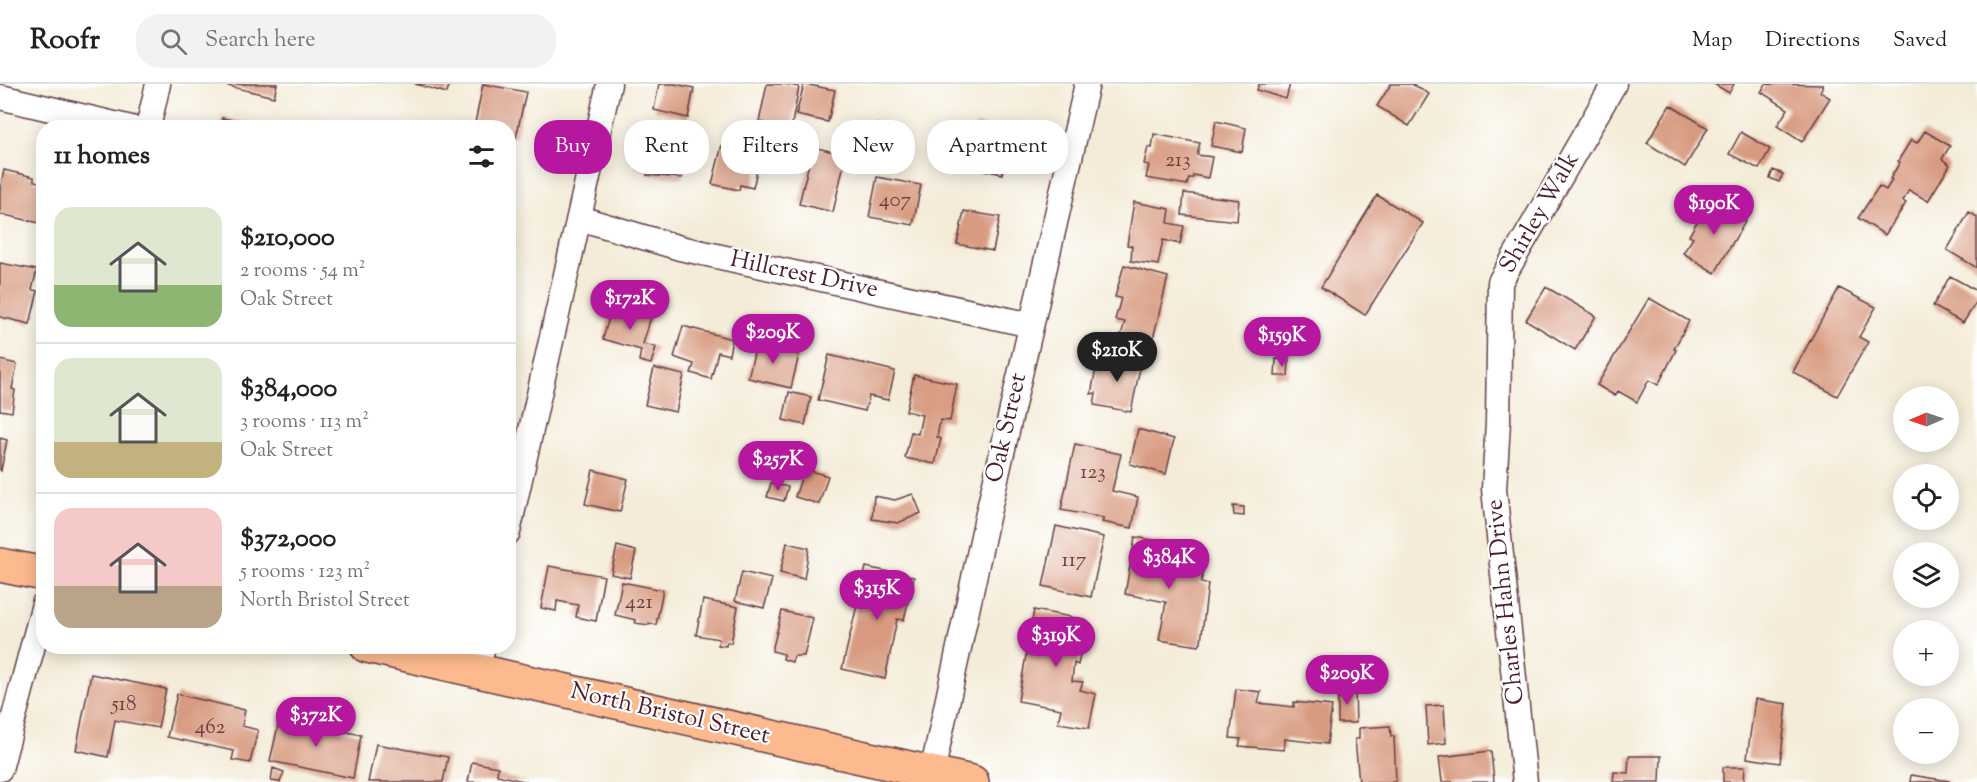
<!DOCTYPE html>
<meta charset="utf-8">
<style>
:root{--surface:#fff;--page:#f2f2f2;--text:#222;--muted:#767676;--line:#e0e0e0;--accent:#b5179e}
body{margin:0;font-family:"Sorts Mill Goudy",serif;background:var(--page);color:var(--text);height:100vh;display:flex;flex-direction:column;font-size:22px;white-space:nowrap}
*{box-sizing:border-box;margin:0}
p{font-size:20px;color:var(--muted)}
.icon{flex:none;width:33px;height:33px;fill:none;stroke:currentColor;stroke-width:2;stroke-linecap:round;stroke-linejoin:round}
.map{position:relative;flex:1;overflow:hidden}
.details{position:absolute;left:36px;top:36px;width:480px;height:534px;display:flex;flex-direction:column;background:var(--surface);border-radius:24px;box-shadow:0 3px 15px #0003}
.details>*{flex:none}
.banner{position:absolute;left:534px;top:36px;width:570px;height:54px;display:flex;gap:12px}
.needle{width:39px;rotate:268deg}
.buttons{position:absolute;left:1893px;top:302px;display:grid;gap:12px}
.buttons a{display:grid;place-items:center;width:66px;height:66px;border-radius:50%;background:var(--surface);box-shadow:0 3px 15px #0003;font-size:30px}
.price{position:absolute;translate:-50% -51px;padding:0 14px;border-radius:21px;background:var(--accent);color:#fff;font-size:20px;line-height:39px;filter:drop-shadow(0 2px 3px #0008)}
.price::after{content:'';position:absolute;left:50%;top:36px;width:18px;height:14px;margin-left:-9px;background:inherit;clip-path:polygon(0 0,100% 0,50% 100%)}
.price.on{background:#222;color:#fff}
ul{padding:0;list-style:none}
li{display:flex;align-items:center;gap:18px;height:150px;padding:0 18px}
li+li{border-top:2px solid var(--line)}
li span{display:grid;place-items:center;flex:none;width:168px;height:120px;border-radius:18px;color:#555}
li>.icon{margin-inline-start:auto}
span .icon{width:72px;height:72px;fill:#fffc;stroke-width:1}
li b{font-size:26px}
h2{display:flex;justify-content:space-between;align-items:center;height:72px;padding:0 18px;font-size:26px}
.chip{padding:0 21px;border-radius:24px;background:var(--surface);box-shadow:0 3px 15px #0003;font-size:21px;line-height:54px}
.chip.on{background:var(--accent);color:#fff}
header{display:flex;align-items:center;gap:36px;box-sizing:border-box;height:84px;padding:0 30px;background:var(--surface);border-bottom:2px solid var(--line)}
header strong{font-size:28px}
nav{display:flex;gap:33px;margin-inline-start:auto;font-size:21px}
.search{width:420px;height:54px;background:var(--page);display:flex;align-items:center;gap:15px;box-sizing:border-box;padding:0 21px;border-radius:24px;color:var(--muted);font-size:22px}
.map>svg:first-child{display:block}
.building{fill:#d89b81}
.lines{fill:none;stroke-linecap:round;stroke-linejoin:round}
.minor-casing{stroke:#643e45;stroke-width:27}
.primary-casing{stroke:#643e45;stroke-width:36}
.minor{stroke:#fff;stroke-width:24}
.primary{stroke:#fcba8e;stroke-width:33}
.labels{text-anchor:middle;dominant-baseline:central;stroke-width:4.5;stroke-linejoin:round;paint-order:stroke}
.number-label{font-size:21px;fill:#6e3e40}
.street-label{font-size:24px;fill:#4a1f2b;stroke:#fff}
</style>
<header>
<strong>Roofr</strong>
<div class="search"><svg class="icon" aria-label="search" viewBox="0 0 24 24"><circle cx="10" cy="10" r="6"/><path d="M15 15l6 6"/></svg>Search here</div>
<nav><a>Map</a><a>Directions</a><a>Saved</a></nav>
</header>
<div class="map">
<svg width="1977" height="698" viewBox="0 0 1977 698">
<rect width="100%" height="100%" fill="#fff"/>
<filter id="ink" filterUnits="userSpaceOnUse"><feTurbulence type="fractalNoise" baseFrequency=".0167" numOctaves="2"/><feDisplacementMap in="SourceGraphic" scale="12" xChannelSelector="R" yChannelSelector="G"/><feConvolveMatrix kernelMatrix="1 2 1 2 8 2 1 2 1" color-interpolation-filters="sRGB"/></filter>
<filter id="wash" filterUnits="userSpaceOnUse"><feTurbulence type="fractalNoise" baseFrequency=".008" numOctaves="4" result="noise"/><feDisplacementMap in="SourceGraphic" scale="24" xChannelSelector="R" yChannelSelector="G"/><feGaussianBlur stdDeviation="1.35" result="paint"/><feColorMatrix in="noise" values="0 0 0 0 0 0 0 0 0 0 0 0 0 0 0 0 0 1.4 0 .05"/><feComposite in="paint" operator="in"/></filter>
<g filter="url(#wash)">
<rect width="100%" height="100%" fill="#f4ecd8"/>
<g id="blocks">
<!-- building -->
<path class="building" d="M228,0H277L274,13L228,2Z
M415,0H449L447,9Z
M483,0L526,8L516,54L508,53V44H474Z
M659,0H675L694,4L688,34L654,26Z
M767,0H785L799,3L791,45L759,38Z
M804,0L835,6L828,38L796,31Z
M1259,0H1290L1286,15L1257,6Z
M1391,0H1412L1429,10L1409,42L1377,22Z
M1714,0H1734L1729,9Z
M1766,0L1823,1L1820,8L1830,14L1802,58L1777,42L1788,25L1761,8Z
M1670,21L1708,44L1685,83L1647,59Z
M222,34L263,42V44H220Z
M1216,37L1246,44L1242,68L1211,62Z
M878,40L896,45L889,71L871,68Z
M976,40L1011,48L1002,90L966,82Z
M644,45L690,54L682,94L647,91L648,87L636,84Z
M1925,47L1950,62L1942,75L1950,81L1928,117L1909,106L1903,117L1906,119L1885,151L1858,134L1879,102L1886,106L1892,96L1890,95L1900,78L1898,77L1911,56L1917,59Z
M1741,48L1770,65L1759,85L1729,70Z
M1154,50L1200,59L1197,71L1212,73L1208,94L1193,91V94H1189L1187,101L1146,94L1149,81L1144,80L1148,63L1152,64Z
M739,59L750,62L749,66L761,69L753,104L740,101L739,106L712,100L722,61L738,65Z
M813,63L846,71L833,128L799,120Z
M4,86L34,93V97L44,99V140L0,130V105Z
M1773,86L1783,90L1779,98L1770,94Z
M877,93L921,101L913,141L869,133Z
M1184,109L1239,116L1237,137L1182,131Z
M1377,111L1423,139L1365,231L1321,203Z
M1709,116L1746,136L1715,189L1683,169L1693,154L1689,152Z
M1134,118L1170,125L1168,139L1184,142L1180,160L1163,156L1158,181L1131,177L1132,162L1127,161Z
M964,127L1000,133L993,167L957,160Z
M1969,128L1977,133V184L1947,166Z
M0,179L37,186L32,206L38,207L30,240L0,233Z
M1124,181L1168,193L1152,259L1121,251L1125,238L1115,236L1121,214L1115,213Z
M1950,192L1977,207V217L1963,239L1933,222Z
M1546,203L1596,232L1575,266L1526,236Z
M1839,204L1876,223L1859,253L1868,258L1837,312L1793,288Z
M1649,214L1689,237L1674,265L1676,266L1658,301L1649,296L1637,318L1618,307L1615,312L1597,301Z
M613,219L624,222L623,226L651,233L643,260L656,263L651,280L639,277L641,266L603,255Z
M683,242L732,255L729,271L718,268L711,295L691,289L694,280L674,273Z
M757,257L782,263V265L799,271L791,304L748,294Z
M1114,269L1142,274L1131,328L1094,321L1096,309L1091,310L1097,279L1112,281Z
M829,271L895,287L888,316L869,312L865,327L818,316Z
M1276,275L1289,276L1288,292H1275Z
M0,276L17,280L12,305L15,306L12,328L0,326Z
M654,284L684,291L676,328L645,321Z
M914,291L957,300L950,337L940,336L937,353L941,355L935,380L905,374L911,348L918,350L922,331L906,327Z
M789,308L811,313L805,341L783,336Z
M1138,345L1174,355L1166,390L1130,380Z
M0,354L7,356L1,387L0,386Z
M1075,360L1121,370L1112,407L1138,413L1132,444L1102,438L1104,434L1061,426Z
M804,385L828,392L819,420L795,413Z
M593,386L628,395L620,428L585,420Z
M771,399L788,403L784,417L767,413Z
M913,410L921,429L898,439L872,435L874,412L895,416Z
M1233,422L1244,423V432L1234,431Z
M1056,442L1104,453L1091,513L1043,502Z
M1135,453L1176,460L1173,483L1203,488L1201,499L1208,500L1201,558L1199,562L1159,556L1166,518L1125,510Z
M787,459L809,464L804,495L780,489Z
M617,462L636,467L630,494L611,490Z
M549,482L604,492L596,537L576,533L578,521L557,517L556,527L541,524Z
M866,483L914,493L904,536L897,535L885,595L842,585Z
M742,488L772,495L764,524L735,517Z
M622,498L663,506L656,541L649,539V541L635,539L636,536L615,531Z
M703,516L738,523L731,559L727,558L726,562L718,561L719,555L696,551Z
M1034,526L1087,536L1078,581L1074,579L1072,597L1083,598L1080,606L1096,610L1089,644L1058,639L1061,625L1018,617Z
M782,527L813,534L804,572H794L792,578L783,575L784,570L772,567Z
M91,590L166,605L158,644L115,636L108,673L76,666Z
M1236,605L1261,608L1258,619L1294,623V618L1332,622L1327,660L1285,655L1284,666L1239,662L1241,655L1230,654Z
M1355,605L1356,639H1338V606Z
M177,610L245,626L242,642L258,646L250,679L232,676L234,667L167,653Z
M1755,615L1787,620L1780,679L1747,674Z
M1444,621L1446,659L1428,661L1426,622Z
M280,633L361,651L353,694L270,677Z
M1390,642L1391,652H1394L1396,698H1359L1355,655H1359V644Z
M376,660L448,673L443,698H368Z
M1491,667L1494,698H1442L1439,673Z
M1629,672H1661L1660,698H1613L1614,688L1628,689Z
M472,678L498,683L497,691L528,698H468Z
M1723,683H1745L1744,698H1723Z
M273,684L284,688L280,698L271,697Z
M1911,691L1949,697V698H1910Z"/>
</g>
</g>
<g filter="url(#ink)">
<use href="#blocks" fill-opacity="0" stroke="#643e45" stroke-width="1.5"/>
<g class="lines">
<defs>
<path id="minor" d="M0,13L131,44
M148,44L158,0
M579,134L680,164L1031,241
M508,448L609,0
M477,587L483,562
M0,685L44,520
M932,689L986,438L1087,0
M1525,698L1494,405L1498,338L1500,198L1614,0"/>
<path id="primary" d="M0,481L44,490
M367,562L972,698"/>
</defs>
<!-- minor casing -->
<use href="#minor" class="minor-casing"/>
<!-- primary casing -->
<use href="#primary" class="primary-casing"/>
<!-- minor -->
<use href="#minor" class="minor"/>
<!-- primary -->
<use href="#primary" class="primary"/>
</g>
</g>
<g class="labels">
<!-- number labels -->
<g class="number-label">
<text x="1178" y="77">213</text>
<text x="895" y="117">407</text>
<text x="1093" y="389">123</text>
<text x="1074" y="477">117</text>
<text x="639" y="519">421</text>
<text x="124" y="621">518</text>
<text x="210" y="644">462</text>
</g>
<!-- street labels -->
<g class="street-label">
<text transform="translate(1540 129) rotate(-60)">Shirley Walk</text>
<text transform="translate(804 191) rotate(12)">Hillcrest Drive</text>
<text transform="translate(1007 344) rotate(-77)">Oak Street</text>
<text transform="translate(1506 518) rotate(-96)">Charles Hahn Drive</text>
<text transform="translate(670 630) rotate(13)">North Bristol Street</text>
</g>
</g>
</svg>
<div class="buttons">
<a><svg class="needle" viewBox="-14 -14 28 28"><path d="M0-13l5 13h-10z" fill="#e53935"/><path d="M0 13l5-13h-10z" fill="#767676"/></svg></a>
<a><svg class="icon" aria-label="locate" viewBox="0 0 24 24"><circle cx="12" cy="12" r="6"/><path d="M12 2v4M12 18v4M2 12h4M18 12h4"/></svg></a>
<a><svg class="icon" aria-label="layers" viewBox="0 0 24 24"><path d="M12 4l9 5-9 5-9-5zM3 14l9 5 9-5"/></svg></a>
<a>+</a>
<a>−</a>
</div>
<b class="price" style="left:1714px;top:152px">$190K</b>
<b class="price" style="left:630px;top:247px">$172K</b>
<b class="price" style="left:773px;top:281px">$209K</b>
<b class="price" style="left:1282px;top:284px">$159K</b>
<b class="price on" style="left:1117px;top:299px">$210K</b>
<b class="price" style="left:778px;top:408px">$257K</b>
<b class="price" style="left:1169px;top:506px">$384K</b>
<b class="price" style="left:877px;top:537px">$315K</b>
<b class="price" style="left:1056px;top:584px">$319K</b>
<b class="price" style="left:1347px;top:622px">$209K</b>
<b class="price" style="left:316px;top:664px">$372K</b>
<div class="banner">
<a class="chip on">Buy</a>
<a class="chip">Rent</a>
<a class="chip">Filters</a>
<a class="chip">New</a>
<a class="chip">Apartment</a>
</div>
<section class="details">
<h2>11 homes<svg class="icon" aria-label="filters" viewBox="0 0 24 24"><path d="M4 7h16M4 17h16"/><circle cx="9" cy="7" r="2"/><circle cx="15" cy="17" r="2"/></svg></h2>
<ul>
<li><span style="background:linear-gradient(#dfe7d0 65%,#8fb573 0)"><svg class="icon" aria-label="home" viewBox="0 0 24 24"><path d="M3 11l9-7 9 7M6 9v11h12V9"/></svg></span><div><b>$210,000</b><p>2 rooms · 54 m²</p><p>Oak Street</p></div></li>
<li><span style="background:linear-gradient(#dfe7d0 70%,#c2b280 0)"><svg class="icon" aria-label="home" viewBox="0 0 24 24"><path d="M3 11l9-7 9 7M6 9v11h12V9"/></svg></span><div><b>$384,000</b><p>3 rooms · 113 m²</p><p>Oak Street</p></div></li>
<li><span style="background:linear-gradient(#f6c9c9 65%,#b9a48a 0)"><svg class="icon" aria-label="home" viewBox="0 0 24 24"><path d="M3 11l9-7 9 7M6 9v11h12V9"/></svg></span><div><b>$372,000</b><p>5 rooms · 123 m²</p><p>North Bristol Street</p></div></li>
</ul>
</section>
</div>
